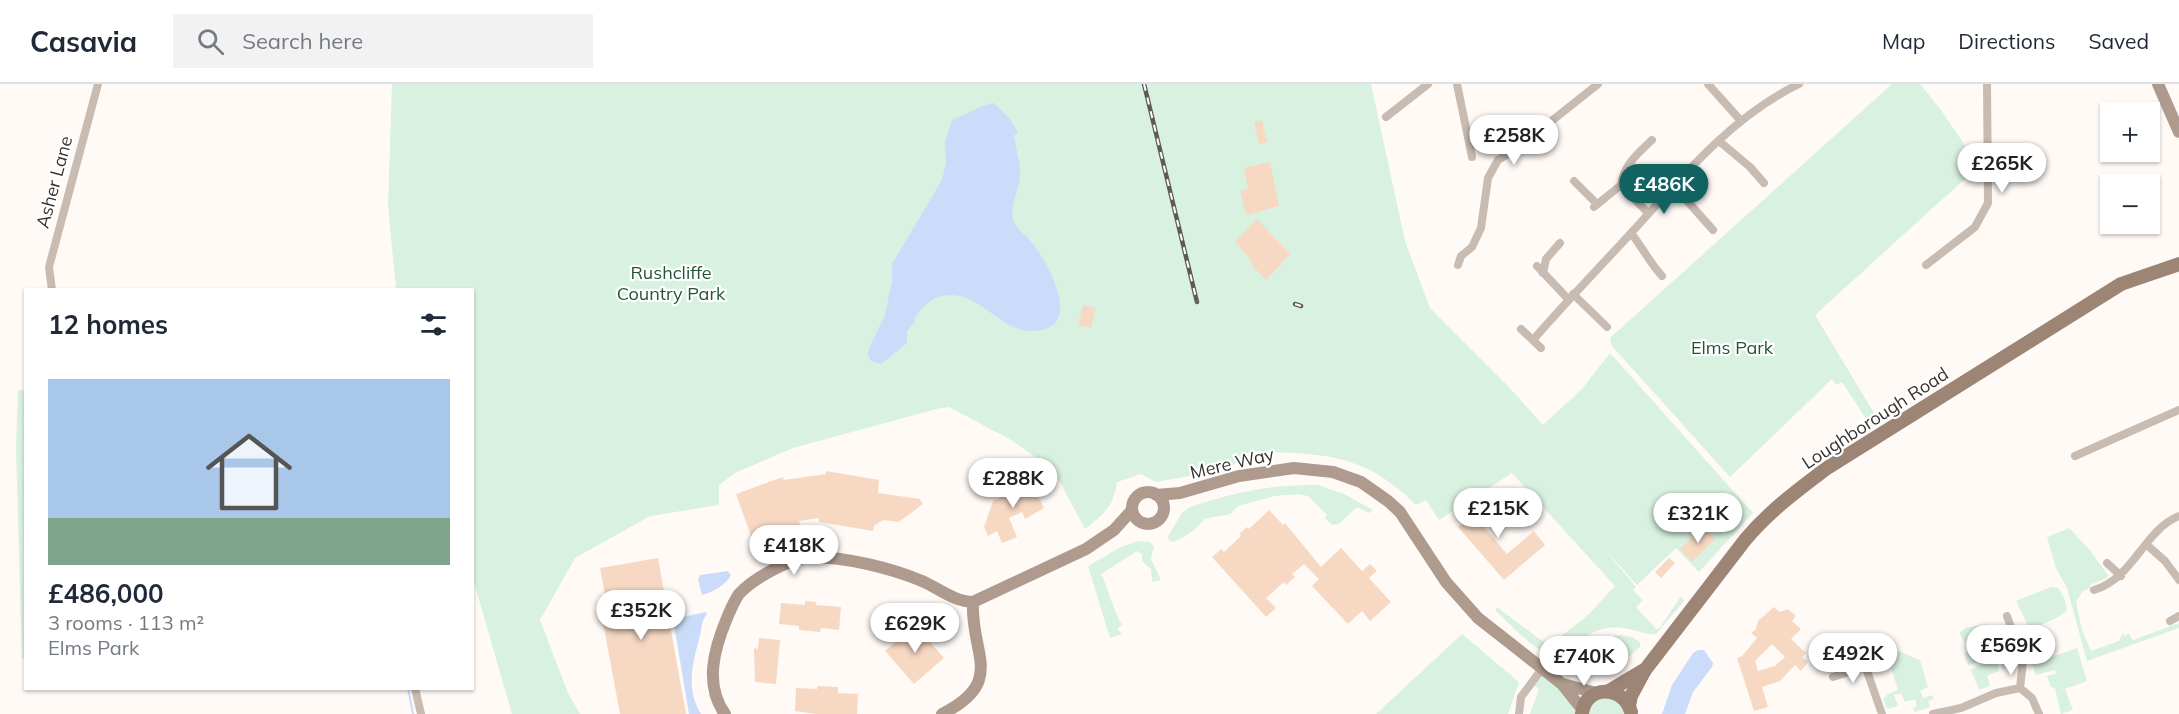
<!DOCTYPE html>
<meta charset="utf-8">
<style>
:root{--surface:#fff;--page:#f2f2f3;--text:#1f2937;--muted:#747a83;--line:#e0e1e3;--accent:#116261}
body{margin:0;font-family:Mulish,sans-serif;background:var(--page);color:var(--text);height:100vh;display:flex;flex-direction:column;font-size:22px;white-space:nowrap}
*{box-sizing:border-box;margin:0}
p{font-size:20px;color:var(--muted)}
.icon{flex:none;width:33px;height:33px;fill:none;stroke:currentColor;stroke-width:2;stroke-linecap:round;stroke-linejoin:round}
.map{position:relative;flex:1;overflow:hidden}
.panel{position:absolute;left:24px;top:204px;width:450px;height:402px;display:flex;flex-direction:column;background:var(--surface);border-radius:0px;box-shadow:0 2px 4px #0004}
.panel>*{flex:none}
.tools{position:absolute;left:2100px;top:18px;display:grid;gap:12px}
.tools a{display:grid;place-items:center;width:60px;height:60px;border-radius:0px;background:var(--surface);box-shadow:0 2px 4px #0004;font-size:30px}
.price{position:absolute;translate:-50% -51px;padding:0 14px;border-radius:21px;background:#fff;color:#222;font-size:20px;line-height:39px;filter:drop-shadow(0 2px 3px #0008)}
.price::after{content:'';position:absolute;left:50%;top:36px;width:18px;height:14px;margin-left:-9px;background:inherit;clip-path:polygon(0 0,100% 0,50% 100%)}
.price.current{background:var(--accent);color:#fff}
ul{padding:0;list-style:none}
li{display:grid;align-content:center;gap:12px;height:318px;padding:0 24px}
li span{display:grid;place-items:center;height:186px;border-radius:0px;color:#555}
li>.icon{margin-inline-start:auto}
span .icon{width:108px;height:108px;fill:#fffc;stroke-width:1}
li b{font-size:26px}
h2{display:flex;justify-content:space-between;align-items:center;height:72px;padding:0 24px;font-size:26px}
header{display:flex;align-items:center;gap:36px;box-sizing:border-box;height:84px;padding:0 30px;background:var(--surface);border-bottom:2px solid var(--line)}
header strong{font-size:28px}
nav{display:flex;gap:33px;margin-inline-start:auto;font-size:21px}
.search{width:420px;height:54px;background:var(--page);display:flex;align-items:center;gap:15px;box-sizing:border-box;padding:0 21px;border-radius:0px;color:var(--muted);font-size:22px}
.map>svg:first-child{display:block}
.green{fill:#d8f1e0}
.water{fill:#cbdcfa}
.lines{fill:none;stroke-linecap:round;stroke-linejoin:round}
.stream{stroke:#cbdcfa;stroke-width:2}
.building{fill:#f7d9c3;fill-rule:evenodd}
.street{stroke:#c8bbb1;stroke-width:8}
.secondary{stroke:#af9b8d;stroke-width:12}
.primary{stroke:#9c8574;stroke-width:14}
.rail-casing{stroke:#5e5a58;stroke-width:4.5}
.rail{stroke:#fff;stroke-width:2;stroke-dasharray:7;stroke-linecap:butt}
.labels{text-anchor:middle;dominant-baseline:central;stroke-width:4.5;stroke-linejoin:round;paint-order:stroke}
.street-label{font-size:18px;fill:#353230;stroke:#fff}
.park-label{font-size:18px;fill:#235638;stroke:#fff}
</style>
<header>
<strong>Casavia</strong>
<div class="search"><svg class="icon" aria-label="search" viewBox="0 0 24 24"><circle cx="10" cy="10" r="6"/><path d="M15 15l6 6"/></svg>Search here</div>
<nav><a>Map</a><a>Directions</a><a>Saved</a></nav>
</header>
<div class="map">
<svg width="2179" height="630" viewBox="0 0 2179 630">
<rect width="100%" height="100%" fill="#fffaf6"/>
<!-- green -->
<path class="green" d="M392,0H1371L1405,157L1430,224L1508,302L1543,341L1582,305L1610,269L1753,429L1699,488L1676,464L1637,501L1601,461L1636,503L1633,506L1643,516L1636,523L1656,545H1659L1681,512L1684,517L1656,550C1644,552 1626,540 1607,544C1591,547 1580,556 1567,565C1544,582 1515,544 1499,530L1495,526L1497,523L1549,562L1589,530L1615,502L1512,389L1439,436L1426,416L1416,421C1361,366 1321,371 1250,367L1233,381L1202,393L1189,392L1156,398L1141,390L1117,398C1114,422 1103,431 1085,445L1053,385L1011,356L949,323L940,324L793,364L735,389L719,401V421L650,432L575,474L540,536L568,609L580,630H512L473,495L472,206L396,205L388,122Z
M1892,0H1920L1941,26L1979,82L1815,231L1880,339L1872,344L1842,298L1836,301L1832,295L1730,393L1612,262L1610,254Z
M18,306L26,307V574L22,575L16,364Z
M1318,401L1344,410L1373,426L1369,429L1357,423L1339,440L1332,441L1325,434L1327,431L1308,412L1298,410L1275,412L1238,422L1230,430L1204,435C1196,445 1184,455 1172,458L1167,454C1169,452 1182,428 1184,427C1190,422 1199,420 1206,418C1243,406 1279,400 1318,401Z
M2069,444L2089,465L2108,491L2107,494L2090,501V504L2083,507L2076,518L2082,546L2091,567L2119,557L2123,548L2124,552L2129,550L2133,556L2179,539V544L2087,577L2067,504L2056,484L2047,453Z
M1138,457L1150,458L1154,463L1151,475L1161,496L1152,498L1151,485L1142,477V470L1137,467L1101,490C1109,506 1112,524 1122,541L1117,545L1122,550L1110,554L1088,482L1119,464Z
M2051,503L2058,504L2064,514L2067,526C2062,533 2038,543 2029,544L2016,517Z
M1986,540L1996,571L2014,568L2017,579L2003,586L2001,576L1997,577L1999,587L1987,592L1990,602L1979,606L1971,586L1982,580L1981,577L1968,581L1964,569L1977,565L1974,558L1967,561L1959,549L1965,544Z
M1462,550L1519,598L1508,630H1376Z
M1621,551L1632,553L1640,558V563L1613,587L1589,591L1559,584C1566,568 1603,552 1621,551Z
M2077,564L2087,597L2065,605L2073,626L2061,630L2055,604L2051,603L2047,592L2056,590L2055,586L2036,591L2032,580Z
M1898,567L1920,576L1928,603L1920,607L1923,614L1932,611L1934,615L1928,617L1930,623L1915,628L1913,624L1917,622L1915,615L1905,618L1901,609L1894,611L1898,622L1887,625L1883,615L1888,610L1898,606L1888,574L1890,570Z
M1541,591L1570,613L1576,630H1530L1539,605L1533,601Z
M1608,613L1621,620L1625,630H1587C1591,619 1596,615 1608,613Z"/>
<!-- water -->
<path class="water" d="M994,19L1009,34L1018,48L1014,52C1016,65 1021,80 1020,93C1019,108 1008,122 1014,138C1017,145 1024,150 1029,155C1044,173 1058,199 1060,221C1061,231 1057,240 1048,244C1008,260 987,212 952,211C934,211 925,220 915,233L914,239L907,247V259L881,280L871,277L868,271L869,264L885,231L892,197V180L942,96L946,79L945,58L952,36L985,21Z
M728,487L731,491C725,502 713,508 702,511L698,496L700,491Z
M706,528L707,530C702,536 702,540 701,547C694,576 684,602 701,630H689L673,535Z
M1698,566H1704L1713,579L1712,583L1693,608L1685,630H1662L1672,601L1693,569Z"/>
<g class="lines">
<!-- stream -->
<path class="stream" d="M408,604L413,630"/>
</g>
<!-- building -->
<path class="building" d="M1262,36L1267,58L1259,60L1254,38Z
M1270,78L1279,122L1246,131L1240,107L1248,105L1244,84Z
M1257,135L1290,170L1266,196L1251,180L1253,178L1235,158Z
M1083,221L1096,224L1091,244L1078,241Z
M826,387L879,396L878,409L920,415L923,420L899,438L883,436L874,442L873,447L819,438V434L799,437L802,447L755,463L736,410L783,393L784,396L826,390Z
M1028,392L1044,424L1025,435L1022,428L1009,434L1017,453L1002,459L997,447L988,452L984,443L993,417L1012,407L1009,402Z
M1499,408L1511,422L1485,444L1507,470L1534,447L1545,461L1504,496L1458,443Z
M1269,426L1283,441L1285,439L1321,483L1341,464L1362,487L1370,480L1377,487L1369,494L1391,518L1370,537L1362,527L1348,540L1312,502L1319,495L1304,480L1292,490L1295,493L1286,501L1284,498L1266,514L1276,524L1266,533L1212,473L1221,465L1224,468L1241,452L1239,450L1247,443L1249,445Z
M1703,442L1715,455L1692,478L1680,465Z
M658,474L686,630H620L602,533L614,531L611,510L605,511L600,484Z
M1669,474L1675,479L1661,494L1655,488Z
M805,517L816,518V521L841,523L839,546L821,544L820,548L799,546V542L779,540L781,519L805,521Z
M1774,523L1780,528L1788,525L1796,532L1792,537L1801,545L1791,555L1806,569L1802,573L1808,578L1801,587L1795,581L1780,597L1762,603L1768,623L1754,627L1737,574L1742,572L1757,554L1751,549L1756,545L1758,537ZM1772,560L1785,573L1775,582L1758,587L1755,577Z
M915,541L944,574L914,600L885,567Z
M759,554L780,556L776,600L755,598L754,564L758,565Z
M817,602L838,603V609L858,610L857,630H816L795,627L796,604L817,605Z"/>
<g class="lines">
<!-- street -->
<path class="street" d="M1457,0L1472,73
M1708,0L1741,37
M1386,33L1428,0
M1719,57L1750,83L1764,99
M1574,97L1597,120
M1621,101C1624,81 1637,70 1652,56
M1674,102L1713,146
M1594,123L1621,101L1648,129
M1631,149C1642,163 1650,179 1662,192
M1458,181L1461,172L1472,163L1481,144L1488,94L1498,76L1515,66L1598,0
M1926,181L1975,143L1988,119L1987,0
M1537,182L1569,216
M1543,189L1546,175L1560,159
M52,206L49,183L98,0
M1573,210L1607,243
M1521,245L1541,264
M1533,256C1565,219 1599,184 1632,148C1681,94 1732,32 1799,0
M2075,372L2179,326
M2147,461L2165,477L2179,496
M2107,479L2121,492
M2094,506C2134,494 2143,447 2179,432
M2007,532L2023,577L2020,604
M2170,537L2179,532
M2018,557L2030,552
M1862,573L1882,630
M1833,593L1864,583
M415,604L421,630
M1519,630L1521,613L1541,586
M1933,630L1961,624L1996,609L2020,604L2032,614L2039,630"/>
<!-- secondary -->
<path class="secondary" d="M2158,0L2179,48
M1132 424a16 16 0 1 1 32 0a16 16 0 1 1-32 0Z
M1156,411L1180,409L1239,392L1294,384L1333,388L1361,398L1388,417L1400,428L1446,498L1478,534L1562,600L1582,625
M973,518L1086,465L1114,446L1132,426
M1563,600L1596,609
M725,630C704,601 714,565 727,534C730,527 734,517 739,510C754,494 790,474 811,473C846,473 891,484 922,497C938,504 955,518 973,518C970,570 1007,597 942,630"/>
<!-- primary -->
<path class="primary" d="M1609,607L1644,586
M1629,622L1631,612L1645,586L1745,456C1769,427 1798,406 1827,384L2121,200L2179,180
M1582,630C1585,600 1624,601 1631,628"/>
<defs>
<path id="rail" d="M1144,0L1197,218
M1295,220L1301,222"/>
</defs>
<!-- rail casing -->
<use href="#rail" class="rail-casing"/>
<!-- rail -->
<use href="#rail" class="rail"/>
</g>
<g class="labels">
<!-- street labels -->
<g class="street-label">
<text transform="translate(54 98) rotate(-75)">Asher Lane</text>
<text transform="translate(1875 334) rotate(-33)">Loughborough Road</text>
<text transform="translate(1232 379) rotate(-13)">Mere Way</text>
</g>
<!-- park labels -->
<g class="park-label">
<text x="671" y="188">Rushcliffe<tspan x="671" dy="21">Country Park</tspan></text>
<text x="1732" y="263">Elms Park</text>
</g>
</g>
</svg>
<div class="tools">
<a>+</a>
<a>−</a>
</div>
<b class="price" style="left:1514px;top:82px">£258K</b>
<b class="price" style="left:2002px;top:110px">£265K</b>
<b class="price current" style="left:1664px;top:131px">£486K</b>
<b class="price" style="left:1013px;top:425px">£288K</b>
<b class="price" style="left:1498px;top:455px">£215K</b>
<b class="price" style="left:1698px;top:460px">£321K</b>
<b class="price" style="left:794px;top:492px">£418K</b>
<b class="price" style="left:641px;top:557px">£352K</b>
<b class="price" style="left:915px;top:570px">£629K</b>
<b class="price" style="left:2011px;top:592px">£569K</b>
<b class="price" style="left:1853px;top:600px">£492K</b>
<b class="price" style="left:1584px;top:603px">£740K</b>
<section class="panel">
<h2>12 homes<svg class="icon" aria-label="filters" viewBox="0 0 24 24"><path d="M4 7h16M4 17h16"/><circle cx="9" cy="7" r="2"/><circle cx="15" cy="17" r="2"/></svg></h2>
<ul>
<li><span style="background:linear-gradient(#a9c7e8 75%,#7fa58c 0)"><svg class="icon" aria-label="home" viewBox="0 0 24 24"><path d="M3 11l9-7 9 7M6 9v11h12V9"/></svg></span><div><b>£486,000</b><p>3 rooms · 113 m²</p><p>Elms Park</p></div></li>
</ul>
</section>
</div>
